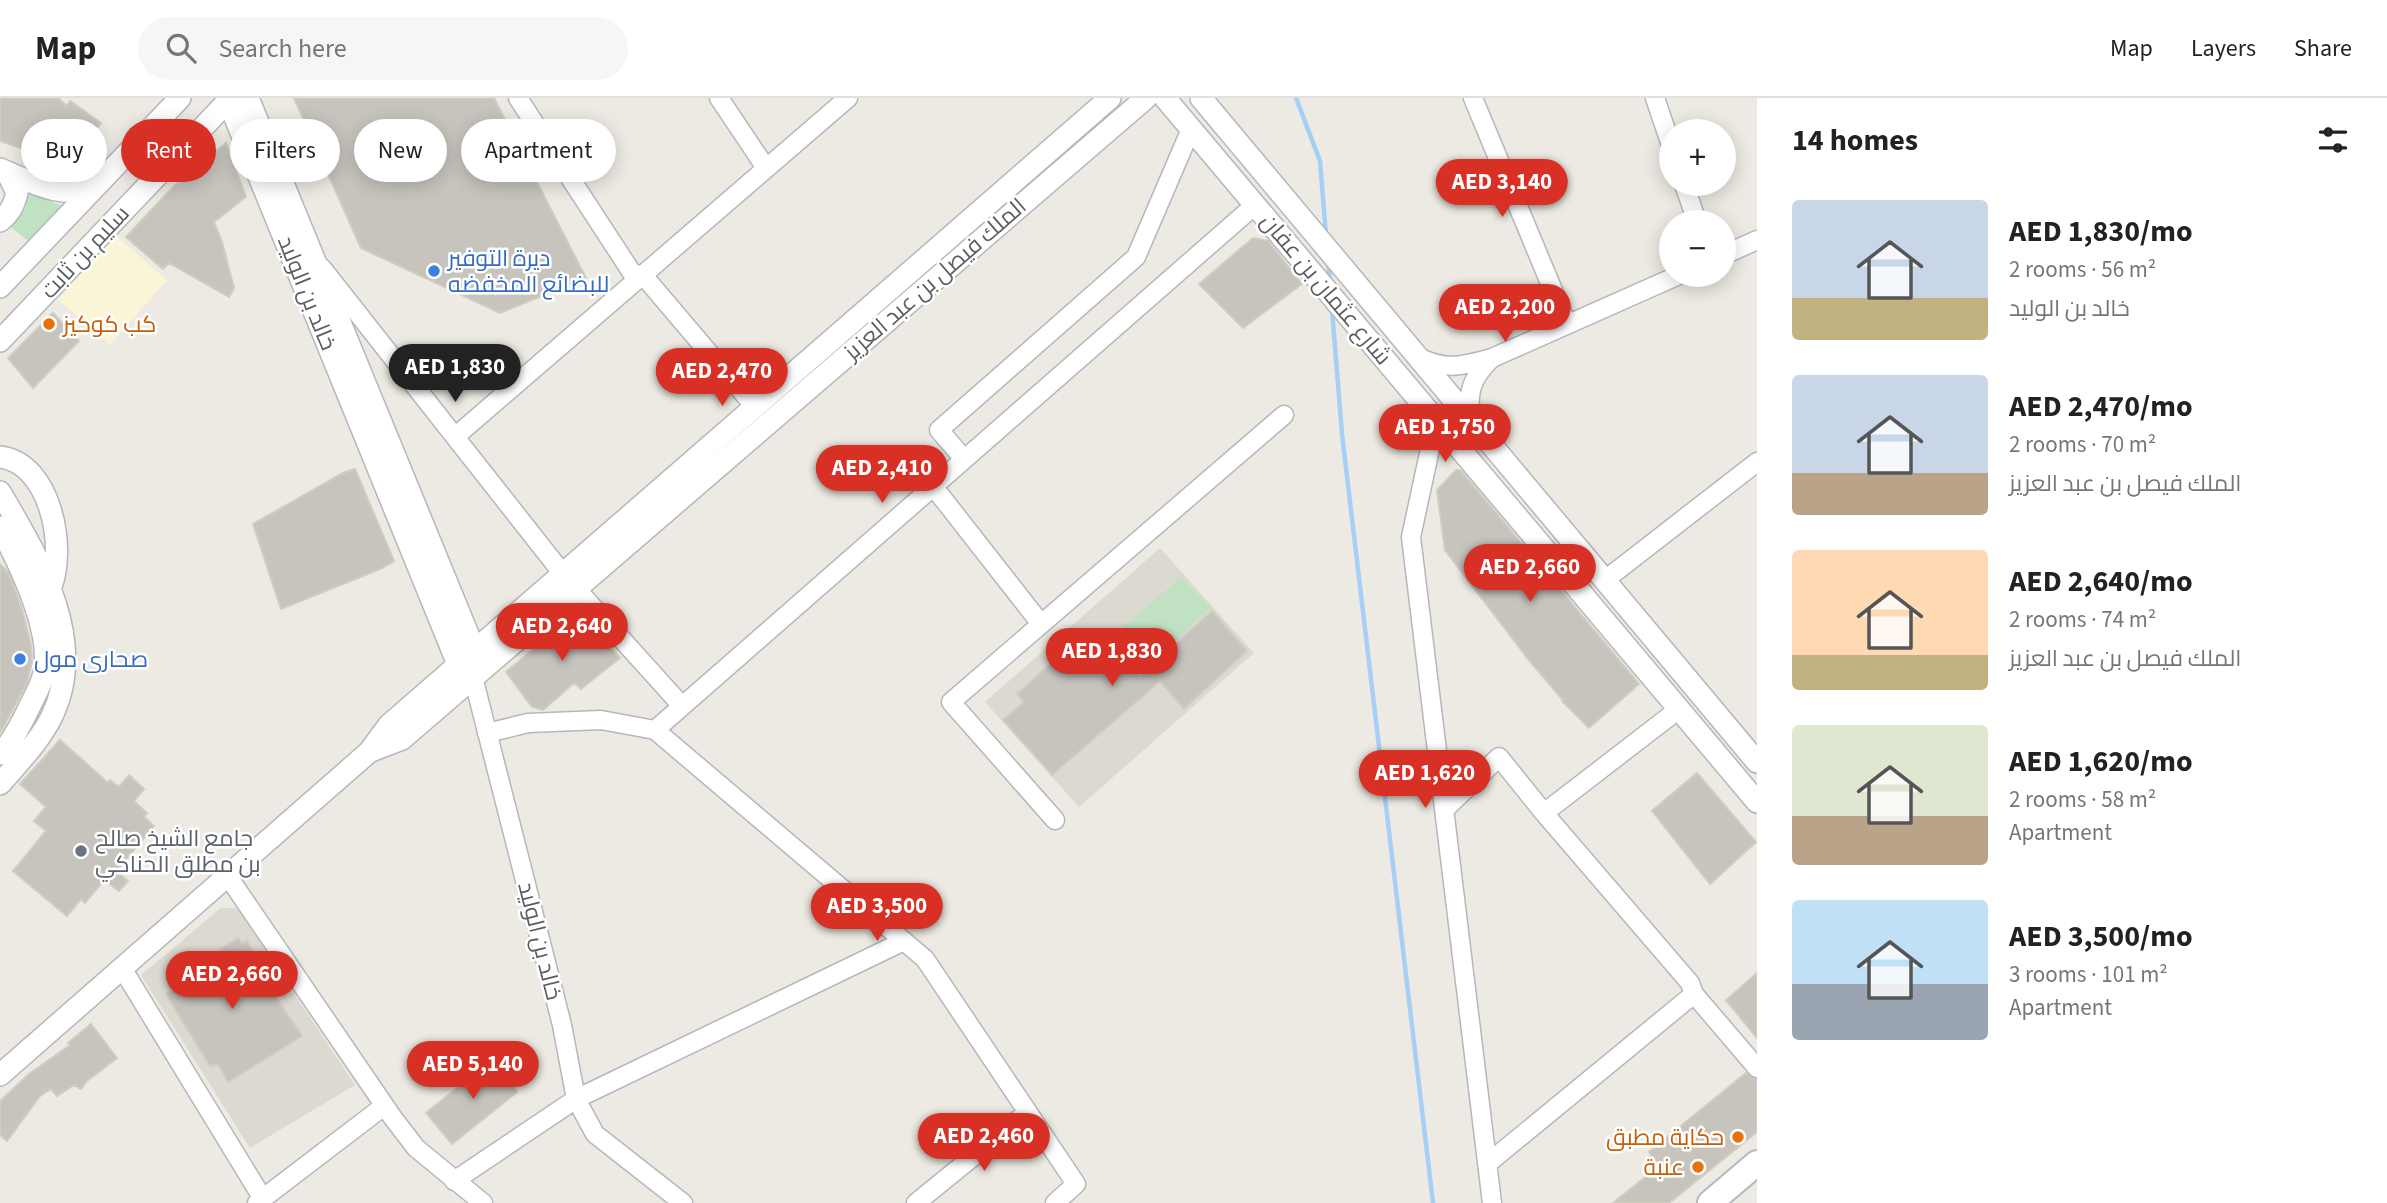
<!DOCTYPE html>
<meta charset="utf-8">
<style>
:root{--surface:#fff;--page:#f6f6f6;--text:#222;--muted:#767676;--line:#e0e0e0;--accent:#d93025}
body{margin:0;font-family:"Source Sans 3",Cairo,sans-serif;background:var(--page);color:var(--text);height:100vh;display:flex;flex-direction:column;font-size:26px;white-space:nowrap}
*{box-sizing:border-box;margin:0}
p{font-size:23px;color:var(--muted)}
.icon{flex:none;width:38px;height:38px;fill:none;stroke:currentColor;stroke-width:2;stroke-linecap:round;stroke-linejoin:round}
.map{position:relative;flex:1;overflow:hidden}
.drawer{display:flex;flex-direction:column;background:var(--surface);width:630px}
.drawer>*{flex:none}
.banner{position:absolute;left:21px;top:21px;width:665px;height:63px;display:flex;gap:14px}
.buttons{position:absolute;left:1659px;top:21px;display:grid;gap:14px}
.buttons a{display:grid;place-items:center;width:77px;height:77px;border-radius:50%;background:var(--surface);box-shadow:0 4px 18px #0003;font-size:35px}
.price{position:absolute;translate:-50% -60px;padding:0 16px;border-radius:24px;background:var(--accent);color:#fff;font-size:23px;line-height:46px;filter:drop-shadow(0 2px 4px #0008)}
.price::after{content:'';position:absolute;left:50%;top:42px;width:21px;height:16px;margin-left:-10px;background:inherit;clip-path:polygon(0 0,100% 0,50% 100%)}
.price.current{background:#222;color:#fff}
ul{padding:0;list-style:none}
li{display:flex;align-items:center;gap:21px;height:175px;padding:0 35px}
li span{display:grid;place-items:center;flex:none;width:196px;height:140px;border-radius:7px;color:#555}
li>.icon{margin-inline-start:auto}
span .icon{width:84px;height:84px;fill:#fffc;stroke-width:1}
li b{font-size:30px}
h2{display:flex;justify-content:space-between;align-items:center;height:84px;padding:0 35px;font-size:30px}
.pill{padding:0 24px;border-radius:32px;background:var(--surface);box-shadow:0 4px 18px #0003;font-size:24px;line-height:63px}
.pill.current{background:var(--accent);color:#fff}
header{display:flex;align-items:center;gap:42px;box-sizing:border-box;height:98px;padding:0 35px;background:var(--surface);border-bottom:2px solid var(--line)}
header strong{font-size:33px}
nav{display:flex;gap:38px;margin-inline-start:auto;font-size:24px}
.search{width:490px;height:63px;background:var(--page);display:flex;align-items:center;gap:18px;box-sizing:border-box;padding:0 24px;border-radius:38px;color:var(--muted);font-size:26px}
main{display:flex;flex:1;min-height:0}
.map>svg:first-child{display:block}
.commercial{fill:#fbf5d8}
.education{fill:#dcd9d0}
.green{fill:#c0e2c2}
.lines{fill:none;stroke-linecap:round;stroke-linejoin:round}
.stream{stroke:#a6cff8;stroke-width:4.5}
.building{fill:#c7c4be;stroke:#d0ccc1;stroke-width:2}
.minor-casing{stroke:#b4b7bb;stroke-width:21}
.tertiary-casing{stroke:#b4b7bb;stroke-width:24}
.secondary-casing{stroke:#b5b8bd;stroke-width:28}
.minor{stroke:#fff;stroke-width:18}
.tertiary{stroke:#fff;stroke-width:21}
.secondary{stroke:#fff;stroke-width:24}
.shop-dot{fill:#3f7fe0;stroke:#fff;stroke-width:2.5}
.food-dot{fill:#e8710a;stroke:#fff;stroke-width:2.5}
.worship-dot{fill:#6b7280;stroke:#fff;stroke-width:2.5}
.labels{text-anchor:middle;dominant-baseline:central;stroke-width:5;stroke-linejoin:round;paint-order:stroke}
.street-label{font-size:23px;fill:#5a5d61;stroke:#fff}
.shop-label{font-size:23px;fill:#366cbe;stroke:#fff;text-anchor:start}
.food-label{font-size:23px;fill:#c56008;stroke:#fff;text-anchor:end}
.worship-label{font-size:23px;fill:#5b616d;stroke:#fff;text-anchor:start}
</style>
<header>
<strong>Map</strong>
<div class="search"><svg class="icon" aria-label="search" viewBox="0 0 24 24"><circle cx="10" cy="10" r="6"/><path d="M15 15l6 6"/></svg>Search here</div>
<nav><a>Map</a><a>Layers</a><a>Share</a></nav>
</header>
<main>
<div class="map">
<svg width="1757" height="1105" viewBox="0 0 1757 1105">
<rect width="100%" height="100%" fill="#eceae2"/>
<!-- commercial -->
<path class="commercial" d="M115,137L167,182L110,247L58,202Z"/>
<!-- education -->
<path class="education" d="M1160,450L1254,555L1079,709L985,604Z
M221,810H237L355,987L250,1050L141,877Z"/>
<!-- green -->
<path class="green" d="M26,94L68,110L32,146L3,123L11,124L17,122L26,110L23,95Z
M1181,479L1211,510L1147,569L1115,537Z"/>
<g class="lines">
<!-- stream -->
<path class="stream" d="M1296,0L1320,63L1326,137
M1328,164L1330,184
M1332,212L1342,336L1433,1105"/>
</g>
<!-- building -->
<path class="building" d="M0,0H58L67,8L70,3L101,25L70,66L37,51L35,55L0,43Z
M294,0H494L586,180L500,215L361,150Z
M226,45L246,99L214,124L222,144L234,190L229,199L169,165L163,171L126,139L173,89Z
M1253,140L1268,143L1302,186L1243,230L1199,186Z
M53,215L79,243L33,290L8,260Z
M355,371L394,463L380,471L281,511L253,426L343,375Z
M1456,372L1461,373L1639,586L1589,630L1562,603L1563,602L1528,561L1445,452L1437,392Z
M0,466L8,474L21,508L31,547L32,564L27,585L0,635Z
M1212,513L1247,553L1184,611L1160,583L1052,677L1003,622L1024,604L1017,596L1074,545L1076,547L1094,531L1140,578Z
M578,514L620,560L581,591L574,585L543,612L532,609L506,574Z
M60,642L108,685L110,682L119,689L129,677L144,691L134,703L147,715L144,719L154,728L116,773L128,783L119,793L104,782L85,805L81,801L67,818L13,773L46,733L34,723L46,709L20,686Z
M1697,675L1756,744L1710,786L1652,713Z
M238,840L242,846L247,843L258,861L252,864L302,938L228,984L218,966L210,968L166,896L182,887L178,879Z
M1757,875V940L1726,902Z
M91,926L117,960L87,983L81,991L74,987L57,998L51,991L40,998L7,1043L0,1037V1003L29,976L70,947L68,945Z
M496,959L517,994L452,1046L426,1015Z
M1746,975L1757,981V1034L1669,1105H1613L1659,1068L1649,1054Z"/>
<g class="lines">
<defs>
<path id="minor" d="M518,0L636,181
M719,0L766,70
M1473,0L1567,226
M1655,0L1671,47
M1684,86L1697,124
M1724,157L1757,142
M322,170L563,476L682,608
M642,176L755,309
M1418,259C1447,273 1461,268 1492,260C1471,280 1467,294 1471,323
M1492,260L1679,177
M1436,323L1411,439L1492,1105
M456,338L848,0
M964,361L939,332L1136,159L1191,31
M933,388L1041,526
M1605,482L1757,364
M473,579L562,927L576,1001L595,1036L683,1105
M655,632L925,861L1076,1086L1055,1105
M487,635L528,625L601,622L655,632L1255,107
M1444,712L1499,659L1544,715L1690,885L1694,896L1487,1066
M1544,715L1679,611
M1055,722L951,604L1284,317
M227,777L393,1020L416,1050L483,1105
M122,870L263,1101
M1694,896L1757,970
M454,1083L576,1001L904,843
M257,1105L384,1008
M916,1105L1028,1014"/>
<path id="tertiary" d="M227,0L455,559L469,574
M248,0L472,546L473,567
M1165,0L1757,704
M1201,0L1757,664
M0,71C31,84 62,102 95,89
M0,123C10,115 14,107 17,95L7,74
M0,189L180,0
M0,243L228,3
M0,359C51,365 67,451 50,491
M0,394C38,459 89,542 52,618C40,643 18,665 0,686
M0,429C19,465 57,541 42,582C38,593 31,605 26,616C18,631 12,644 0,656
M371,653L402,641L1146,0
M0,977L369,654L389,627L1110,0"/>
<path id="secondary" d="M1710,1105L1757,1065"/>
</defs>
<!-- minor casing -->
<use href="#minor" class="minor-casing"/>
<!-- tertiary casing -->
<use href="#tertiary" class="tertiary-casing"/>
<!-- secondary casing -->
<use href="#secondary" class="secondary-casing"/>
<!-- minor -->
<use href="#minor" class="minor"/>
<!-- tertiary -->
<use href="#tertiary" class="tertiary"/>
<!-- secondary -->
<use href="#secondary" class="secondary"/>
</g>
<!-- markers -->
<g class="shop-dot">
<circle cx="434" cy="173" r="7"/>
<circle cx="20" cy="561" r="7"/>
</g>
<g class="food-dot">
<circle cx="49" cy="226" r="7"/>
<circle cx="1738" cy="1039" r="7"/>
<circle cx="1698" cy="1069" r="7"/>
</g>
<circle class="worship-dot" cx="81" cy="753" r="7"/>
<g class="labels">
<!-- street labels -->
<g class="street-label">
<text transform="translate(85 154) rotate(-47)">سليم بن ثابت</text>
<text transform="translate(935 181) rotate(-41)">الملك فيصل بن عبد العزيز</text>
<text transform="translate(1326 191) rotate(50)">شارع عثمان بن عفان</text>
<text transform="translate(307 195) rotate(68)">خالد بن الوليد</text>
<text transform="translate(540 843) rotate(76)">خالد بن الوليد</text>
</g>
<!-- shop labels -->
<g class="shop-label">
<text x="448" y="160">ديرة التوفير<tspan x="448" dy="26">للبضائع المخفضه</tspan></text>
<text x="34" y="561">صحارى مول</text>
</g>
<!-- food labels -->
<g class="food-label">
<text x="63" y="226" text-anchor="start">كب كوكيز</text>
<text x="1724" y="1039">حكاية مطبق</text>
<text x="1684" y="1069">عنبة</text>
</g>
<!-- worship labels -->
<g class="worship-label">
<text x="95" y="740">جامع الشيخ صالح<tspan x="95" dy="26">بن مطلق الحناكي</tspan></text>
</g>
</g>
</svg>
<div class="buttons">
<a>+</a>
<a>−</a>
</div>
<b class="price" style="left:1502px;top:121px">AED 3,140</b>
<b class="price" style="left:1505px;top:246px">AED 2,200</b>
<b class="price current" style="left:455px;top:306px">AED 1,830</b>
<b class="price" style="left:722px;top:310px">AED 2,470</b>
<b class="price" style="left:1445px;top:366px">AED 1,750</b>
<b class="price" style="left:882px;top:407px">AED 2,410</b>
<b class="price" style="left:1530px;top:506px">AED 2,660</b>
<b class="price" style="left:562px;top:565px">AED 2,640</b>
<b class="price" style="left:1112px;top:590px">AED 1,830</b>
<b class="price" style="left:1425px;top:712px">AED 1,620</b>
<b class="price" style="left:877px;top:845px">AED 3,500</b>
<b class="price" style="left:232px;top:913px">AED 2,660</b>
<b class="price" style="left:473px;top:1003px">AED 5,140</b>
<b class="price" style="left:984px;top:1075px">AED 2,460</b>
<div class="banner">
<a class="pill">Buy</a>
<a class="pill current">Rent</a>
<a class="pill">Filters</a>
<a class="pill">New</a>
<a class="pill">Apartment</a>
</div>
</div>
<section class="drawer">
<h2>14 homes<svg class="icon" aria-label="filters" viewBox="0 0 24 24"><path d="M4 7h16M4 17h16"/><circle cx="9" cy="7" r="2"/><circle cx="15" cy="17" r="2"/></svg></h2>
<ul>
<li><span style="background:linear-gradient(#c9d6e8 70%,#c2b280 0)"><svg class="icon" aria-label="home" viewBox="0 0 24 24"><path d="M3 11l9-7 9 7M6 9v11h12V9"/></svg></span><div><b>AED 1,830/mo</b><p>2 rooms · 56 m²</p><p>خالد بن الوليد</p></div></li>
<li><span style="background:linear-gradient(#c9d6e8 70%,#b9a48a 0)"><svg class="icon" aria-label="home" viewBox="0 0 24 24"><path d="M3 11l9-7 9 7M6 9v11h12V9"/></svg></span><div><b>AED 2,470/mo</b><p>2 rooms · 70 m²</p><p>الملك فيصل بن عبد العزيز</p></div></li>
<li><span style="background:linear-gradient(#ffd9b3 75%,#c2b280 0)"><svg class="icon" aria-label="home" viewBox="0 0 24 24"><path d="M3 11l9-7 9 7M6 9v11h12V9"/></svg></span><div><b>AED 2,640/mo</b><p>2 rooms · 74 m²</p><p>الملك فيصل بن عبد العزيز</p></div></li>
<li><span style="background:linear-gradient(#dfe7d0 65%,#b9a48a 0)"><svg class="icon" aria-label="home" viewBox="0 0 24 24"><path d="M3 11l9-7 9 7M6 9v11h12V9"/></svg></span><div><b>AED 1,620/mo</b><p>2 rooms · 58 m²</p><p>Apartment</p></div></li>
<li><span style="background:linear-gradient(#bfe0f5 60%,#9aa5b1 0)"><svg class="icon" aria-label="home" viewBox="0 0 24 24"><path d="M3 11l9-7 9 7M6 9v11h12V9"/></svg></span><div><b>AED 3,500/mo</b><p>3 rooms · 101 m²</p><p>Apartment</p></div></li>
</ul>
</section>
</main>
